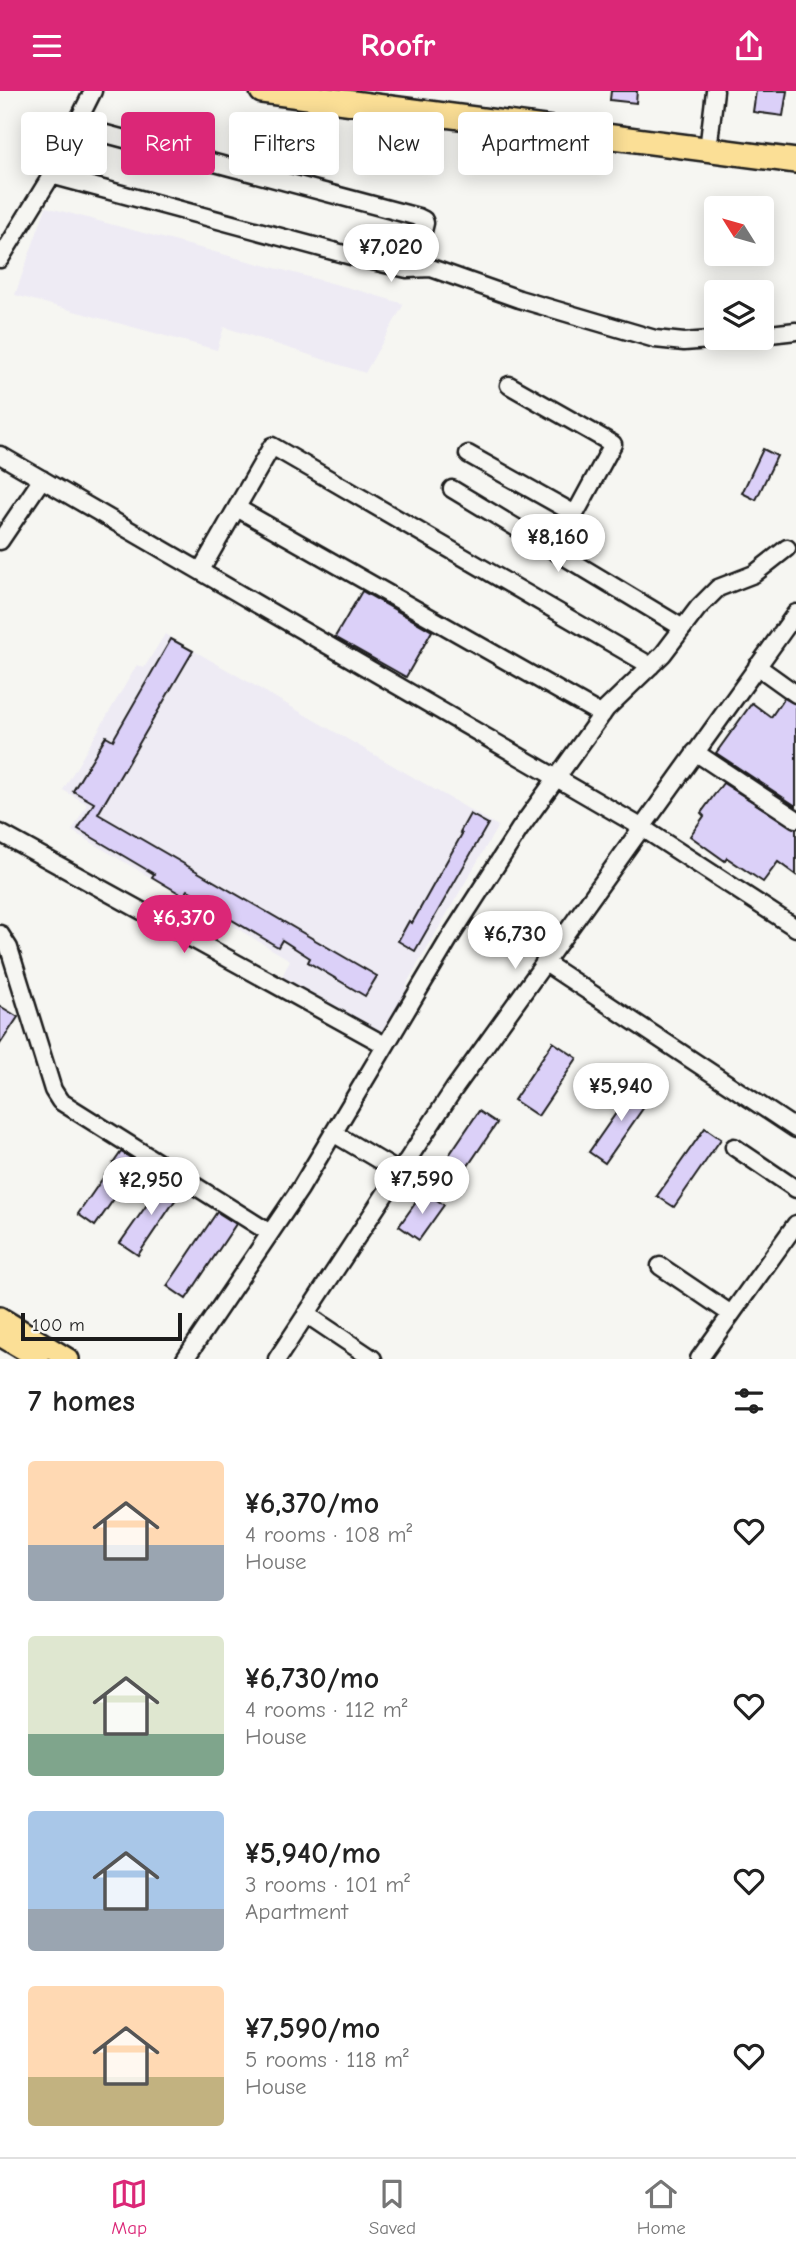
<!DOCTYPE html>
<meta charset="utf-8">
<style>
:root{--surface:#fff;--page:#f2f2f2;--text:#222;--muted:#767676;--line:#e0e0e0;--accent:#db2777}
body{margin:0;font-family:"Comic Neue",sans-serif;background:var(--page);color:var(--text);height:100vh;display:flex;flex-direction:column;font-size:26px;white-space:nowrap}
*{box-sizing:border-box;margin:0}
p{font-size:23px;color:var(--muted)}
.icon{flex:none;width:38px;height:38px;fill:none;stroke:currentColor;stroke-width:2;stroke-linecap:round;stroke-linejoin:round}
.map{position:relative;height:1268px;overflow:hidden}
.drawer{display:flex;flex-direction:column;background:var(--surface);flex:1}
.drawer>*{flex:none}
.hud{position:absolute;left:21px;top:21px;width:754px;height:63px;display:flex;gap:14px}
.needle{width:46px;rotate:307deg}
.fabs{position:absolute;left:704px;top:105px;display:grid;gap:14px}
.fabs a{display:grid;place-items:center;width:70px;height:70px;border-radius:7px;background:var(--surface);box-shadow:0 4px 18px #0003;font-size:35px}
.scale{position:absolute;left:21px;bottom:18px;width:161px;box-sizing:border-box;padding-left:7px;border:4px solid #1c1c1c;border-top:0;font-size:19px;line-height:24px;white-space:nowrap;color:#1c1c1c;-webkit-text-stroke:5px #f6f6f2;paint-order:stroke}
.price{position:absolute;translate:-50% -60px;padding:0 16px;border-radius:24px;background:#fff;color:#222;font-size:23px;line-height:46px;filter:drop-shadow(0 2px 4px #0008)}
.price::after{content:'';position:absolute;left:50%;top:42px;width:21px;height:16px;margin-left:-10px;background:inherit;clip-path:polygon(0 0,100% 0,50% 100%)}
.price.on{background:var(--accent);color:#fff}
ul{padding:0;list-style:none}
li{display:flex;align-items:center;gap:21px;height:175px;padding:0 28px}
li span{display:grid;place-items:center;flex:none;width:196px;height:140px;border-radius:7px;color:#555}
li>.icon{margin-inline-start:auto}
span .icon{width:84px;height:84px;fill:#fffc;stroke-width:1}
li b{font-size:30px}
h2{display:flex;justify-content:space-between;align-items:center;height:84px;padding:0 28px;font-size:30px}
.tag{padding:0 24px;border-radius:7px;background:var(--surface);box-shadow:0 4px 18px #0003;font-size:24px;line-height:63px}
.tag.on{background:var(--accent);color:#fff}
header{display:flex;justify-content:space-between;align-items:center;height:91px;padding:0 28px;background:var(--accent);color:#fff;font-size:32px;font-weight:800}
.menu{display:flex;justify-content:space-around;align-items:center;height:98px;border-top:2px solid var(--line);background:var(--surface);font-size:19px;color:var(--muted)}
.menu a{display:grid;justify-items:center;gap:4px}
.menu .on{color:var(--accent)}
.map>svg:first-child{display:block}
.built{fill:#eeebf4}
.building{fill:#dbd0f8;stroke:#1c1c1c;stroke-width:2}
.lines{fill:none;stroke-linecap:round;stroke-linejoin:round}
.minor-casing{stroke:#1c1c1c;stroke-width:21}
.major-casing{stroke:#1c1c1c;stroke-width:24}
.highway-casing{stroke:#1c1c1c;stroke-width:28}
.minor{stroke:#f6f6f2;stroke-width:16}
.major{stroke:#fbdf96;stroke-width:19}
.highway{stroke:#fbdf96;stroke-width:23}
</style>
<header><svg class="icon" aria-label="menu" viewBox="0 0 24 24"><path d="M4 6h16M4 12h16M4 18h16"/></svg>Roofr<svg class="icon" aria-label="share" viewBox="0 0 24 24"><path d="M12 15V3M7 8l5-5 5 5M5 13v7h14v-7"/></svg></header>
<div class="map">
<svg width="796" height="1268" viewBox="0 0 796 1268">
<rect width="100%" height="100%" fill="#f6f6f2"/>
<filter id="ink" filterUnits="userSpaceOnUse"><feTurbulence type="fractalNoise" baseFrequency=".0143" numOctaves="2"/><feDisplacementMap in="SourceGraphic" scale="14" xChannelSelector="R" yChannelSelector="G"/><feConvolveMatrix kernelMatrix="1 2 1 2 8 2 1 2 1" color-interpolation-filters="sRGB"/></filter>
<g filter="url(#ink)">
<!-- built -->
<path class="built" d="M46,116L361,200L404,213L365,282L224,236L217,259L15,204Z
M165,543L498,735L408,890L403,910L384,947L280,890L290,869L72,740L87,713L63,699L137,574L144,577Z"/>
<!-- building -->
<path class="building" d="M611,0H637L636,12L610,9Z
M756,0H787L783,25L753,21Z
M763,358L777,365L756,409L742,402Z
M362,500L432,540L406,586L335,546Z
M171,548L193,560L98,723L377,885L365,905L308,871L310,867L282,849L278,856L215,819L217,816L188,799L184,805L152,786L154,783L78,738L94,712L73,700L106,645L113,649Z
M784,607L796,613V715L716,662L752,612L771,626Z
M723,692L796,738V784L778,771L763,791L727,767L725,770L690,745L704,725L701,722Z
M470,723L488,733L415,860L398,850L409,830L412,832L462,743L460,741Z
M0,915L18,926L0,953Z
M553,951L577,967L538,1025L514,1009Z
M637,992L653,1003L605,1072L589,1061Z
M479,1020L497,1032L459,1088L441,1076Z
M705,1037L721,1048L674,1116L657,1105Z
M121,1061L139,1072L95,1135L78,1123Z
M165,1088L182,1099L138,1164L120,1152Z
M424,1100L444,1114L419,1149L399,1135Z
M217,1121L236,1133L186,1208L167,1195Z"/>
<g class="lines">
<defs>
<path id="minor" d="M76,35L418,126L424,129L425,132L414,177
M708,59L715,0
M51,84L355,166L407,178L431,177L519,208L655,248L684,251L735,247
M0,168L48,90L93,0
M761,244L796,240
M509,294L613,353L555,460
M468,363L575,423
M0,364L641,736L796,837
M452,398L683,537
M237,417L602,624
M0,450L42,388
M201,479L272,355L651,575
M757,575L796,603
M695,661L796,728
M0,742L385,954
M0,843L9,857L53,999L60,1010L270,1142
M544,871L796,1038
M333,1042L399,1081
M734,1056L796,1098
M660,1175L731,1223
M306,1223L373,1268
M185,1268L300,1098L449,848L519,739L606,618L663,563L698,517L718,497L754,483L787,457
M277,1268L454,998L796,522
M699,1268L796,1133"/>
<path id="major" d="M0,1226L69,1268
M0,1245L39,1268"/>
<path id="highway" d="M262,0L796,70"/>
</defs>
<!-- minor casing -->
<use href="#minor" class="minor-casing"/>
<!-- major casing -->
<use href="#major" class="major-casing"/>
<!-- highway casing -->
<use href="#highway" class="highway-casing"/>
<!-- minor -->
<use href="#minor" class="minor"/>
<!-- major -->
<use href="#major" class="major"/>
<!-- highway -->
<use href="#highway" class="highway"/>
</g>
</g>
</svg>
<div class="fabs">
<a><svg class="needle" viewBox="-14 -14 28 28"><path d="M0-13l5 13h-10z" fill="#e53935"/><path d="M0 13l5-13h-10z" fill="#767676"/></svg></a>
<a><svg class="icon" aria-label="layers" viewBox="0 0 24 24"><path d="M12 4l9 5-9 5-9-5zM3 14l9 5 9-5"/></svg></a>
</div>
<div class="scale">100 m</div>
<b class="price" style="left:391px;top:193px">¥7,020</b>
<b class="price" style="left:558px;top:483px">¥8,160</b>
<b class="price on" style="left:184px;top:864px">¥6,370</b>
<b class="price" style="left:515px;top:880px">¥6,730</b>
<b class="price" style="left:621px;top:1032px">¥5,940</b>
<b class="price" style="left:422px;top:1125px">¥7,590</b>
<b class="price" style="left:151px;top:1126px">¥2,950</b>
<div class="hud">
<a class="tag">Buy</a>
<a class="tag on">Rent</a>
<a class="tag">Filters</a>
<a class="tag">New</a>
<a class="tag">Apartment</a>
</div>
</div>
<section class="drawer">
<h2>7 homes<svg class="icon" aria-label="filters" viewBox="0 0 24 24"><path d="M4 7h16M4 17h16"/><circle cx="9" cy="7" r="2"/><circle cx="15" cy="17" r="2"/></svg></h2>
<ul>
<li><span style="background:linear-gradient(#ffd9b3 60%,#9aa5b1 0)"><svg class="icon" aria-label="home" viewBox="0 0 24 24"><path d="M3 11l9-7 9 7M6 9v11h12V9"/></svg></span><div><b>¥6,370/mo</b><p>4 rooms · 108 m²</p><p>House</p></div><svg class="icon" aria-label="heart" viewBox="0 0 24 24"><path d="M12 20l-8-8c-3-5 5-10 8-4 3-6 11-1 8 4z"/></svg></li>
<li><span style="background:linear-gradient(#dfe7d0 70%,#7fa58c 0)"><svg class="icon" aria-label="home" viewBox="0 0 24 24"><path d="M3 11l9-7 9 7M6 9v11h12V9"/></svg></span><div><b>¥6,730/mo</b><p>4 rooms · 112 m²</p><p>House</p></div><svg class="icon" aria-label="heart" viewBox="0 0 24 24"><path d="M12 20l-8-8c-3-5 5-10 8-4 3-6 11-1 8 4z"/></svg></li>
<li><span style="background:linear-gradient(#a9c7e8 70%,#9aa5b1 0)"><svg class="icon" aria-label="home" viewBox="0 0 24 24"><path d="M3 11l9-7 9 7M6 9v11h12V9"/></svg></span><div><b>¥5,940/mo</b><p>3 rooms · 101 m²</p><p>Apartment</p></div><svg class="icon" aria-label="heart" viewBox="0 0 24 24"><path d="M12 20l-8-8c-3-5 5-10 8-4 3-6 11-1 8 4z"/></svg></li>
<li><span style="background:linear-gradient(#ffd9b3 65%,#c2b280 0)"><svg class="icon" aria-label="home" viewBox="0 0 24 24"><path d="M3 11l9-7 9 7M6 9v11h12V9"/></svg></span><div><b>¥7,590/mo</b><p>5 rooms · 118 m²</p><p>House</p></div><svg class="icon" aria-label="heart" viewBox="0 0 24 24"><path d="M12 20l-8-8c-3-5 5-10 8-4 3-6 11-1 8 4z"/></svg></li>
</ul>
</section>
<nav class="menu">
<a class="on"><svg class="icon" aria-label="map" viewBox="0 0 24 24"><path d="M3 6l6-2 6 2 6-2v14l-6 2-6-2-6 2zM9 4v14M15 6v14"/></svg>Map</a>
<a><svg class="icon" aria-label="saved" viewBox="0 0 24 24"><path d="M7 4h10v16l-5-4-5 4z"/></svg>Saved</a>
<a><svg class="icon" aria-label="home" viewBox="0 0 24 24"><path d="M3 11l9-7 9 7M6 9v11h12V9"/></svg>Home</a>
</nav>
